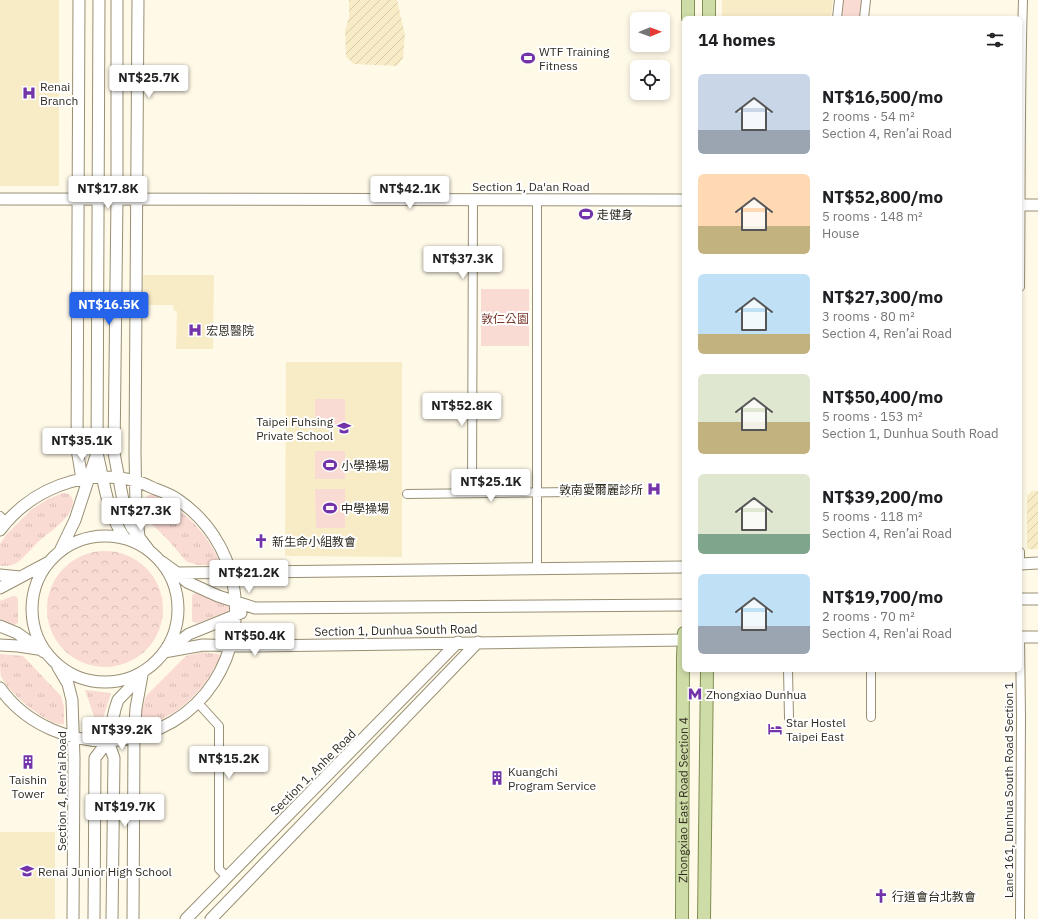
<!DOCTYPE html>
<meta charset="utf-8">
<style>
:root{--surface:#fff;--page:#f6f6f6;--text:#202124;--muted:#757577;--accent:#2563eb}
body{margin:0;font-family:"IBM Plex Sans","Noto Sans TC",sans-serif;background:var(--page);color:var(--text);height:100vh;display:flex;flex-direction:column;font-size:15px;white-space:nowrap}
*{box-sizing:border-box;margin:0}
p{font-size:13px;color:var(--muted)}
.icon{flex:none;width:22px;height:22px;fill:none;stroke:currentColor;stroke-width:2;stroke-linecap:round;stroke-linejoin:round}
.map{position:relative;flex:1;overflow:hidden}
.panel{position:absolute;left:682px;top:16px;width:340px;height:656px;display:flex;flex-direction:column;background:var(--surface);border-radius:6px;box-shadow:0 2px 6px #0003}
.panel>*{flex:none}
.needle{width:26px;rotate:89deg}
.tools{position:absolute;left:630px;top:12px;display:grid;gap:8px}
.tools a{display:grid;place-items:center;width:40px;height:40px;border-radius:6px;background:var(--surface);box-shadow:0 2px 6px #0003;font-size:20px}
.price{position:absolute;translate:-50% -34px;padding:0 9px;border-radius:4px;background:#fff;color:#222;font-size:13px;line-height:26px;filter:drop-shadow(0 1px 2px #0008)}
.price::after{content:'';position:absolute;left:50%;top:24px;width:12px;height:9px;margin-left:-6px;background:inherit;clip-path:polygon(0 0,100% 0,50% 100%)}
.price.active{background:var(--accent);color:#fff}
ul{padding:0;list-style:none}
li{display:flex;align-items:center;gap:12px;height:100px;padding:0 16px}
li span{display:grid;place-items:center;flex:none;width:112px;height:80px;border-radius:6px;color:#555}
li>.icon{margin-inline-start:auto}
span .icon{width:48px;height:48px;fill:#fffc;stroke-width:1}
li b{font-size:17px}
h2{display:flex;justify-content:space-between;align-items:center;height:48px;padding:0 16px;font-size:17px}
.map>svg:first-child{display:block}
.built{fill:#f8ecc7}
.industrial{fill:url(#industrial-furrows)}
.grass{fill:url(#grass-tufts)}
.forest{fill:url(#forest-crowns)}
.green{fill:#fadbd4}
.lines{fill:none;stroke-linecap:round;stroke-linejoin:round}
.street-casing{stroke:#988f74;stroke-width:10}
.secondary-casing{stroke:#988f74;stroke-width:13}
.primary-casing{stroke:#828e52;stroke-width:14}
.street{stroke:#fff;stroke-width:8}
.secondary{stroke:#fff;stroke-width:11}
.primary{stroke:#cedca7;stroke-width:12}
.labels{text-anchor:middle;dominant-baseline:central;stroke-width:4;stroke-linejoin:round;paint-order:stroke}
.poi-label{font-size:12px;fill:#2f2b20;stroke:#fff;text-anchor:start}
.street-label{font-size:12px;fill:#2f2b20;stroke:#fff}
.park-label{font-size:12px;fill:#793a2e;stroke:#fff}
</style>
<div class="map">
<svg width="1038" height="919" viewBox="0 0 1038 919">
<defs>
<pattern id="industrial-furrows" width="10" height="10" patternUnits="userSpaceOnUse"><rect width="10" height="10" fill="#f8ecc7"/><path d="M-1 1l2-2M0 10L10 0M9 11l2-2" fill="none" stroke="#d5cbab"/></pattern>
<pattern id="grass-tufts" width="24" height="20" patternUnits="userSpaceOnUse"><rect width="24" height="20" fill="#fadbd4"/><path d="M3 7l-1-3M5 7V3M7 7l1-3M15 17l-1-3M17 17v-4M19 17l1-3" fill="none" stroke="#d7bcb6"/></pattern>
<pattern id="forest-crowns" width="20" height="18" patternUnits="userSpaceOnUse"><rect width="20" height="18" fill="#fadbd4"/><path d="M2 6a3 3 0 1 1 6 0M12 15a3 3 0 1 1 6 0" fill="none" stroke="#d7bcb6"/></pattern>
</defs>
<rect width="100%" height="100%" fill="#fff9e8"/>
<!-- built -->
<path class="built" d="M0,0H59V186H0Z
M722,0H833L831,18H722Z
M143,275H214L213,349H176L177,311H174L173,305H143Z
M286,362H402V557L285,556Z
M0,832H55V919H0Z"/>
<!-- industrial -->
<path class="industrial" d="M349,0H397L405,35L403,58L397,66L354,64L346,57L345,31L349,17Z
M1032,491H1038V549H1027V496Z"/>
<!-- grass -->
<path class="grass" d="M63,493L69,494L73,500C73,519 48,532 36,544C30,550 24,557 18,562C13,566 6,566 0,566V544L6,535L31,510L48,499Z
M152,494C182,509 206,530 219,561L209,565H198L187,562L168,540L149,521L146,513L143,503L147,496Z
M196,593L228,604L229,608L228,612L197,623L193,622L192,620V597L193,594Z
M13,596L17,597L18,600V623L14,625L0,620V601Z
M203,652L218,654L220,655C219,661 215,667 212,672C198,696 177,714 151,724L144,722L142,717V710L146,696L186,656Z
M0,654L23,656L61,696L64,707V724C49,728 6,690 1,676C0,670 0,661 0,654Z
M85,690L111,693L99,731Z"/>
<!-- forest -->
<path class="forest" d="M47 609a58 58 0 1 1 116 0a58 58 0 1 1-116 0Z"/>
<!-- green -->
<path class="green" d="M843,0H863L861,18H841Z
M481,289H529V346H481Z
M315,399H345V425H315Z
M315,451H345V479H315Z
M315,489H345V528H316Z"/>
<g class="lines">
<defs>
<path id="street" d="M837,18L839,0
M864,18L866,0
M1020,287C1021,191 1020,96 1023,0
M472,493L473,199
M407,494L574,492
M0,516L6,522
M1020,552V564
M537,569V199
M788,670L789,718
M871,670V717
M198,703L219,726V869L227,877
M1020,919L1021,716L1020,637"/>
<path id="secondary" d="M79,0L77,449L82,479
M99,0L97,453C104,481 107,513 124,537
M117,0V198L114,453L126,516L132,528L148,549
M138,0L135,453L136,508L139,537
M0,199L684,200
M1020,205H1038
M0,530C31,489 84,468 135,481C141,482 147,485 153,488C161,491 170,494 177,499C238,540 253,621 214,682C192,716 157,735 118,740C74,745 26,725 0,688
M32 609a73 73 0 1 1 146 0a73 73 0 1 1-146 0Z
M61,549L75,520L97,453
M162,562L177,573L187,582L218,596L255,608L684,605
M1020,564L1038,563
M177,573L684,567
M0,575L20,577
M0,588L47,563
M1020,599H1038
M0,626L17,633L44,652
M1020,637H1038
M0,645L18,646L38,649
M168,650L189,634L241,613
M164,652L203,645L256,646L684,640
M58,667L68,684L72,700L74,758L73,919
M94,919L95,758L108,741
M112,919L114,758L108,741L115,709L118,700L142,675
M133,919L134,738L136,708L142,675
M186,919L458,642
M211,919L478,642"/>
<g id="primary">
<path d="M709,0V18"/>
<path d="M688,18V0"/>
<path id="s1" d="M682,919L683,657L684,633"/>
<path d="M704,919L707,670"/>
</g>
</defs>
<!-- street casing -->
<use href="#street" class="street-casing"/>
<!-- secondary casing -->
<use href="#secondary" class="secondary-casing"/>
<!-- primary casing -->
<use href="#primary" class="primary-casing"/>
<!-- street -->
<use href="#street" class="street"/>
<!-- secondary -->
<use href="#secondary" class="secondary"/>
<!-- primary -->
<use href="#primary" class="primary"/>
</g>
<!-- icons -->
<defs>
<symbol id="stadium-bare" viewBox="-9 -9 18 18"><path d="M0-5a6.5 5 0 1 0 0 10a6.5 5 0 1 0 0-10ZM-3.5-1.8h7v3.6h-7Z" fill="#7334a9" stroke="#fff" stroke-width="2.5" paint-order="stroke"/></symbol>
<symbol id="hospital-bare" viewBox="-9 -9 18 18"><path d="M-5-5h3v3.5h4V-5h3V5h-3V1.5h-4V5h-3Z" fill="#7334a9" stroke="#fff" stroke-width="2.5" paint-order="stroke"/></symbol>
<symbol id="school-bare" viewBox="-9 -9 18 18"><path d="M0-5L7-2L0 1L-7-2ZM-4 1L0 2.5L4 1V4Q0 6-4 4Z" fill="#7334a9" stroke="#fff" stroke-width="2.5" paint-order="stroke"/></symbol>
<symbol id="church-bare" viewBox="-9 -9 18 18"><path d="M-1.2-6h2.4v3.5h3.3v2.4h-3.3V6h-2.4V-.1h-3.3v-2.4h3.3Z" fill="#7334a9" stroke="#fff" stroke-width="2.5" paint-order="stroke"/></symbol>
<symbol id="metro-bare" viewBox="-9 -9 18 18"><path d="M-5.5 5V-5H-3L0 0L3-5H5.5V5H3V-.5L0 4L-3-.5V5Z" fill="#7334a9" stroke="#fff" stroke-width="2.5" paint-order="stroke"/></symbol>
<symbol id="hotel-bare" viewBox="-9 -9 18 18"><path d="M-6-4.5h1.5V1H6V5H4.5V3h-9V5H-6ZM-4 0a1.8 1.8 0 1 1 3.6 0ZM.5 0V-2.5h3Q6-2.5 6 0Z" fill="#7334a9" stroke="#fff" stroke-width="2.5" paint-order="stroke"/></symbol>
<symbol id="building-bare" viewBox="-9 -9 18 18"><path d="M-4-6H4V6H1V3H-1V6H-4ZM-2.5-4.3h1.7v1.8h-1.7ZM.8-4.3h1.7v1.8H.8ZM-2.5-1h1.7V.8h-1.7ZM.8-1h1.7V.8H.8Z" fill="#7334a9" stroke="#fff" stroke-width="2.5" paint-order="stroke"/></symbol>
</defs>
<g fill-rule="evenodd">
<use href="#stadium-bare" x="518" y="48" width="20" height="20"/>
<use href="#hospital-bare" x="19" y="83" width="20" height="20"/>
<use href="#stadium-bare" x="576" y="204" width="20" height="20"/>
<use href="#hospital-bare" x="185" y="320" width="20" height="20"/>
<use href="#school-bare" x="334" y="418" width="20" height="20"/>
<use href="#stadium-bare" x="320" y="455" width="20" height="20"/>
<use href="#hospital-bare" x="644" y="479" width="20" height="20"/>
<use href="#stadium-bare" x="320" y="498" width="20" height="20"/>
<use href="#church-bare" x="251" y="531" width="20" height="20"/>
<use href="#metro-bare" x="685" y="684" width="20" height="20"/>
<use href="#hotel-bare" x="765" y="719" width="20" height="20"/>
<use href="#building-bare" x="18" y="752" width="20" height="20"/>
<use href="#building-bare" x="487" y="768" width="20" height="20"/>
<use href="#school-bare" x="17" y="861" width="20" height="20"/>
<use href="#church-bare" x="871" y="886" width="20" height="20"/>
</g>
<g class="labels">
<!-- poi labels -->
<g class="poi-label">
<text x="539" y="51">WTF Training<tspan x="539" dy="14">Fitness</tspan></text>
<text x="40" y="86">Renai<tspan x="40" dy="14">Branch</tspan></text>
<text x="597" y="214">走健身</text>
<text x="206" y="330">宏恩醫院</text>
<text x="333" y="421" text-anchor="end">Taipei Fuhsing<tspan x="333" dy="14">Private School</tspan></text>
<text x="341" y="465">小學操場</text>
<text x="643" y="489" text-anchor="end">敦南愛爾麗診所</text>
<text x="341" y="508">中學操場</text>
<text x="272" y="541">新生命小組教會</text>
<text x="706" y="694">Zhongxiao Dunhua</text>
<text x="786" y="722">Star Hostel<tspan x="786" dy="14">Taipei East</tspan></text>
<text x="508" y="771">Kuangchi<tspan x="508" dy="14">Program Service</tspan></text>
<text x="28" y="779" text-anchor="middle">Taishin<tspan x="28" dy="14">Tower</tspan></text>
<text x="38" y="871">Renai Junior High School</text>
<text x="892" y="896">行道會台北教會</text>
</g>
<!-- street labels -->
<g class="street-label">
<text x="531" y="186">Section 1, Da'an Road</text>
<text transform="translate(396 630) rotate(-1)">Section 1, Dunhua South Road</text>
<text transform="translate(313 772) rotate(-45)">Section 1, Anhe Road</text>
<text transform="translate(1008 790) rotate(-90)">Lane 161, Dunhua South Road Section 1</text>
<text transform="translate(61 791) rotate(-90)">Section 4, Ren'ai Road</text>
<text stroke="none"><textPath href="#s1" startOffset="119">Zhongxiao East Road Section 4</textPath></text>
</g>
<!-- park labels -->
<g class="park-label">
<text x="505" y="318">敦仁公園</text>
</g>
</g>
</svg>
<div class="tools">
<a><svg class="needle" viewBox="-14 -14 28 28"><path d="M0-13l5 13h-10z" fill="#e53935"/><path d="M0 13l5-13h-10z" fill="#757577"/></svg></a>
<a><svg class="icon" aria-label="locate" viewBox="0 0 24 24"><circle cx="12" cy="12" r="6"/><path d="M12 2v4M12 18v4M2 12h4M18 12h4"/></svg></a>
</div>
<b class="price" style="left:149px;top:99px">NT$25.7K</b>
<b class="price" style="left:108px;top:210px">NT$17.8K</b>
<b class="price" style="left:410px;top:210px">NT$42.1K</b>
<b class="price" style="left:463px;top:280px">NT$37.3K</b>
<b class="price active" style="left:109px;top:326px">NT$16.5K</b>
<b class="price" style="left:462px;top:427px">NT$52.8K</b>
<b class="price" style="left:82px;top:462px">NT$35.1K</b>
<b class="price" style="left:491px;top:503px">NT$25.1K</b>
<b class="price" style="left:141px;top:532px">NT$27.3K</b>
<b class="price" style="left:249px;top:594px">NT$21.2K</b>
<b class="price" style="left:255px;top:657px">NT$50.4K</b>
<b class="price" style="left:122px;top:751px">NT$39.2K</b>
<b class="price" style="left:229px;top:780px">NT$15.2K</b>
<b class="price" style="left:125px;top:828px">NT$19.7K</b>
<section class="panel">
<h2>14 homes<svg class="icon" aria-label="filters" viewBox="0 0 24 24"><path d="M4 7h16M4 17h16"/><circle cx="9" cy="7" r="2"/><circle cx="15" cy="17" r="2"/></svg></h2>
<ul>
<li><span style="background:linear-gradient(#c9d6e8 70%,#9aa5b1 0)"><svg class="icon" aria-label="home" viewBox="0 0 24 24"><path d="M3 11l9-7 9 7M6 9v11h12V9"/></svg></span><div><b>NT$16,500/mo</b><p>2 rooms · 54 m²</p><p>Section 4, Ren’ai Road</p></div></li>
<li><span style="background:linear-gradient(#ffd9b3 65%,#c2b280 0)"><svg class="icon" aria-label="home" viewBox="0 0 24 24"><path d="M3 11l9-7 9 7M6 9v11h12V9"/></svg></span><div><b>NT$52,800/mo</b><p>5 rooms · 148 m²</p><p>House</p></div></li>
<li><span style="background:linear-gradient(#bfe0f5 75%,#c2b280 0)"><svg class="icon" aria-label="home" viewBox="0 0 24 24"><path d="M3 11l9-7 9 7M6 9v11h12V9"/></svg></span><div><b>NT$27,300/mo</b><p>3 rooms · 80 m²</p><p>Section 4, Ren’ai Road</p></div></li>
<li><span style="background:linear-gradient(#dfe7d0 60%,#c2b280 0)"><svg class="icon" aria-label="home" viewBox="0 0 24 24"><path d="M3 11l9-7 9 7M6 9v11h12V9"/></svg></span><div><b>NT$50,400/mo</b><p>5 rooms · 153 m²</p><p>Section 1, Dunhua South Road</p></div></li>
<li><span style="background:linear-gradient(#dfe7d0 75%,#7fa58c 0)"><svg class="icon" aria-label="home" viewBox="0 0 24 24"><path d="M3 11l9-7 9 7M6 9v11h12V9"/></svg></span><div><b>NT$39,200/mo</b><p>5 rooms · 118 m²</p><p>Section 4, Ren’ai Road</p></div></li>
<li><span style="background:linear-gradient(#bfe0f5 65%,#9aa5b1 0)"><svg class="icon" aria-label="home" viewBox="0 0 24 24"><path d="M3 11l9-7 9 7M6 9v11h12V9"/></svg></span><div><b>NT$19,700/mo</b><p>2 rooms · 70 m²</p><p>Section 4, Ren'ai Road</p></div></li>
</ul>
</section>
</div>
